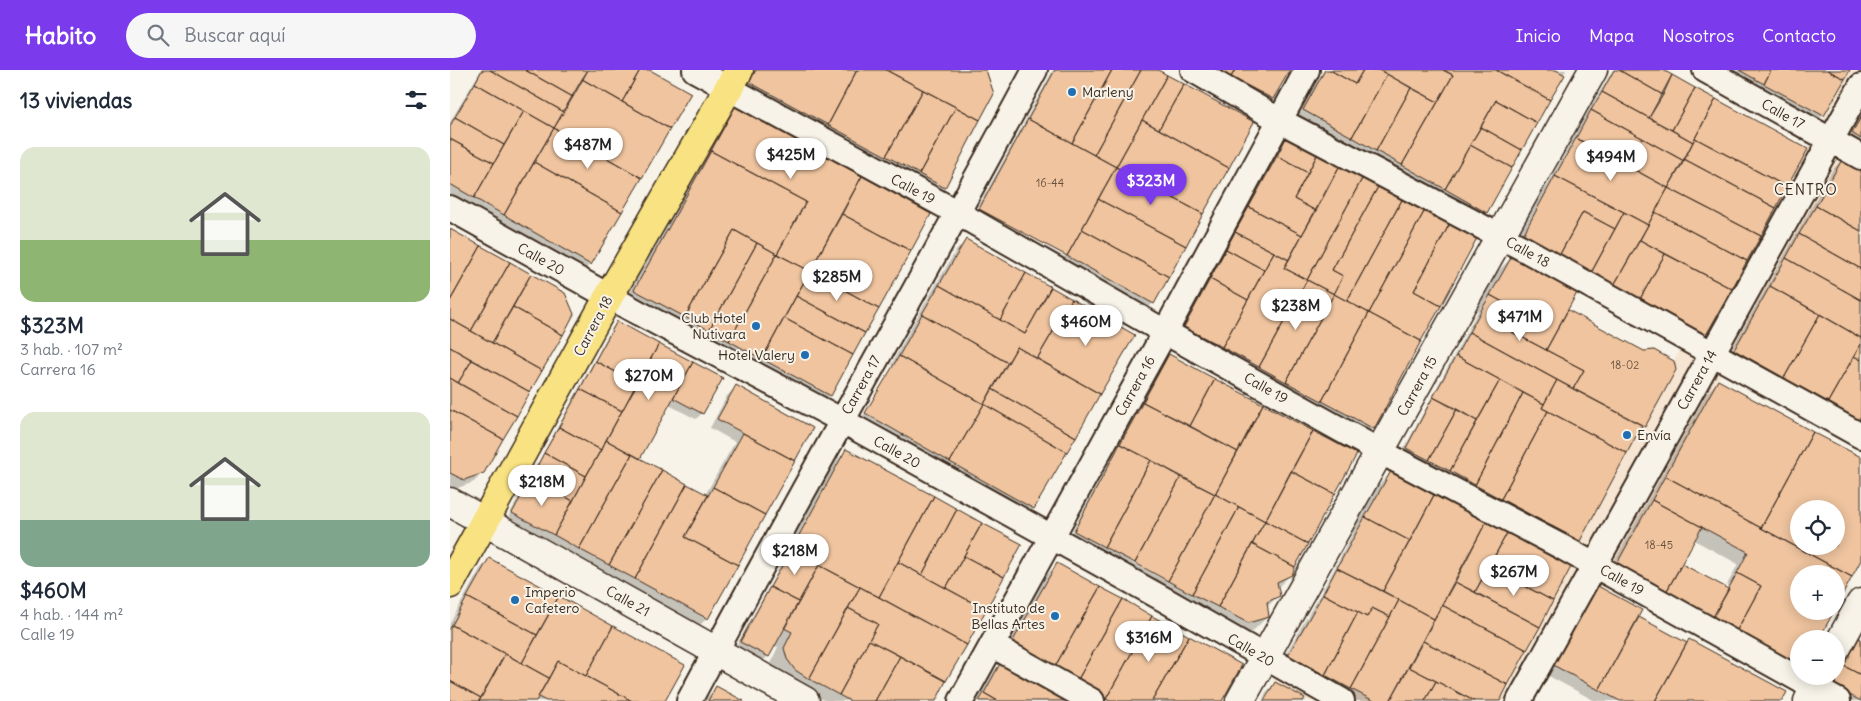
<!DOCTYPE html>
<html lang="es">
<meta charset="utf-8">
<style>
:root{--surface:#fff;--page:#f6f6f7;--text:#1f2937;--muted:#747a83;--accent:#7c3aed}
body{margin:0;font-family:Delius,sans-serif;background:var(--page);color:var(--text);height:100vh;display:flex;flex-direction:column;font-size:19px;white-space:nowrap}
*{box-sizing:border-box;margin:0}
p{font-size:16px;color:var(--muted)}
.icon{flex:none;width:28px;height:28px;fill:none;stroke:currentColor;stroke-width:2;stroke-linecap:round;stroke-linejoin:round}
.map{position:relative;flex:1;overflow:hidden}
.drawer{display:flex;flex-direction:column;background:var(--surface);width:450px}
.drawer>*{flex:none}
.controls{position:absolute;left:1340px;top:430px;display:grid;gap:10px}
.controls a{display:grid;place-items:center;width:55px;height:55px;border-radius:50%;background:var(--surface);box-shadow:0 2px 12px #0003;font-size:25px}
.price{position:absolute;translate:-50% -42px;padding:0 11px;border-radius:18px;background:#fff;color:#222;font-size:16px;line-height:32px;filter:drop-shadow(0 1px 2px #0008)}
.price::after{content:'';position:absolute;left:50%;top:30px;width:15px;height:11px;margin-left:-8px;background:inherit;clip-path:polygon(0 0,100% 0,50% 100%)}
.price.active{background:var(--accent);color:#fff}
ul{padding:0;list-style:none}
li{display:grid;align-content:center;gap:10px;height:265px;padding:0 20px}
li span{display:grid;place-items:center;height:155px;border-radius:15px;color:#555}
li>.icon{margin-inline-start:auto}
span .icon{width:90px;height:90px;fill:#fffc;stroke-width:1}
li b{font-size:21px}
h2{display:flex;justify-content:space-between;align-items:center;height:60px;padding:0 20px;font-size:21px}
header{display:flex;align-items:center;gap:30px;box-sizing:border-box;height:70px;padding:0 25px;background:var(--accent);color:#fff}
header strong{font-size:24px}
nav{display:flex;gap:28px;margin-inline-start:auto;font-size:18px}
.search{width:350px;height:45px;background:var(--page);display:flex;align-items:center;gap:12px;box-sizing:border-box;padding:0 18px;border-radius:28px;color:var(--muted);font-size:19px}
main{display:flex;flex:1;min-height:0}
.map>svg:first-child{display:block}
.built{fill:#f5e5d2}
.shadow{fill:#0003;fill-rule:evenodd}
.building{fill:#efc49f;stroke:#3b2a1e;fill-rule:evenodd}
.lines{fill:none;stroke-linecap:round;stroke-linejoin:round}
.street-casing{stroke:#3b2a1e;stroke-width:28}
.secondary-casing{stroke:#3b2a1e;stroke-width:31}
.primary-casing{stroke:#3b2a1e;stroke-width:31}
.street{stroke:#f7f3e8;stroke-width:24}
.secondary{stroke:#f7f3e8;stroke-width:28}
.primary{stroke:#f8e281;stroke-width:28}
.poi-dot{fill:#1f6fb2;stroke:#f7f3e8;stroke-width:2}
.labels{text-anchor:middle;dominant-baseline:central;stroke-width:4;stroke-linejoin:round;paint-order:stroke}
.number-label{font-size:11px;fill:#68503e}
.poi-label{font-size:14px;fill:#3b2a1e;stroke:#f7f3e8;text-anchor:start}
.street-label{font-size:14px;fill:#3b2a1e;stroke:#f7f3e8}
.neighbourhood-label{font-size:15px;letter-spacing:1px;fill:#3b2a1e;stroke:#f7f3e8}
</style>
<header>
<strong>Habito</strong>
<div class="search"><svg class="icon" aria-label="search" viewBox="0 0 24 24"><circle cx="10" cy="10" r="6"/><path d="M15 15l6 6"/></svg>Buscar aquí</div>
<nav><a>Inicio</a><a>Mapa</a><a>Nosotros</a><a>Contacto</a></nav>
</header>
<main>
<section class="drawer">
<h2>13 viviendas<svg class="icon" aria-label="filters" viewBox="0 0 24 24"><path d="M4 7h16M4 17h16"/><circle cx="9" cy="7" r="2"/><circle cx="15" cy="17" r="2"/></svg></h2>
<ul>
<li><span style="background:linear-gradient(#dfe7d0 60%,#8fb573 0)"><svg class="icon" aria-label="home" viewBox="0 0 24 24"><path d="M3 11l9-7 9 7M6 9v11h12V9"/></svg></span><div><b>$323M</b><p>3 hab. · 107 m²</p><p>Carrera 16</p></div></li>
<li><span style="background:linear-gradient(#dfe7d0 70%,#7fa58c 0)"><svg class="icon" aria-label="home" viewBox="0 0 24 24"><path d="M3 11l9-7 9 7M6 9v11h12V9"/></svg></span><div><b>$460M</b><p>4 hab. · 144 m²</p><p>Calle 19</p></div></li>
</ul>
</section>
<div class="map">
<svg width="1411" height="631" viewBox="0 0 1411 631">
<rect width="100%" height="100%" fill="#f7f3e8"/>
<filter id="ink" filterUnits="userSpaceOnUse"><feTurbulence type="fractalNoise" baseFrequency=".02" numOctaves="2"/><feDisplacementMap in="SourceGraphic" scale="10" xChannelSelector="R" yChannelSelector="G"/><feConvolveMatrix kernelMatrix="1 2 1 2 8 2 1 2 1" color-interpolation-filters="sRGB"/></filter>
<g filter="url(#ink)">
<!-- built -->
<path class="built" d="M1400,0H1411V47L1402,63L1406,66L1284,280L1153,519L1147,516L1083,631H1050L1121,498L1116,495L1192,356L1195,357L1226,300L1224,291L1242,257L1257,265Z
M838,585L925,631H859L823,611Z"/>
<!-- shadow -->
<path class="shadow" d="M31,0H198L140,194L125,209L0,142V52Z
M300,0H534L494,118L483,129L285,27Z
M603,0H706L803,52L703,233L694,242L524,145L527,139L615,187V184L528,137Z
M738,0H838L822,29L813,37Z
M874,0H1116L1036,142L1027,151L845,49Z
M1163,0H1211L1357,79L1255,264L1247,273L1059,180L1090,123L1097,116L1132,51Z
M1246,0H1398L1373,45L1365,54Z
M285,39L480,144L380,325L371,334L174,231L274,50Z
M1411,41V77L1397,69Z
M837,68L1026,169L923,358L905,376L729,263L818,96L832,74Z
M1395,87L1411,97V350L1404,346L1403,348L1276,289L1383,99Z
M0,160L114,224L123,244L33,402L24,412L5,419L0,416Z
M516,170L683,265L583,438L577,444L495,398L498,394L413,346L443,296L441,295L462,256L505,182Z
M1062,187L1114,246L1118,242L1224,300L1194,356L1185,365L1129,470L1117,481L951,384L1028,241L1026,240L1047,202Z
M168,252L242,293L252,343L246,349L219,335L189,389L255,425L285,372L260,358L277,326L286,317L362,358L257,548L248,557L96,474L98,471L57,449L162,258Z
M719,286L905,385L841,504L827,518L828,526L816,538L818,546L800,564L779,570L677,502L681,495L651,479L647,482L619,467L658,395L653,392L708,297ZM680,489L713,506V509L679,491Z
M1268,311L1411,389V489L1386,504H1349V601L1155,508L1257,323ZM1349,439H1386V476H1349ZM1244,470L1288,494L1277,515L1279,516L1277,520L1230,494Z
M396,381L570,475L484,631H376L322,604L320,594L328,577L324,575L318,586L312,592L285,578L330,497L327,495L381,396Z
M941,403L1120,498L1048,631H900L830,594L880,507L903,463L901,462L926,418Z
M39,490L233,595L214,631H0V553L30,499Z
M607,494L770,631H527L544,601L554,590L550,588L596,506Z
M1138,526L1187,547L1236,574L1331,631H1145L1095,604Z
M1411,555V631H1395L1378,622L1411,561ZM1387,606H1390L1381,622L1379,621Z
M825,613L857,631H812L816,622Z
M266,618L291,631H253Z"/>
<!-- building -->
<path class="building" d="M32,0H40L114,42L104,58L25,13Z
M40,0H75L123,27L114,42Z
M75,0H138L123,27Z
M138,0H190L172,32L132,9Z
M190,0H200L241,23L220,59L172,32Z
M306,0H407L378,55L299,12Z
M407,0H436L473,20L436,86L378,55Z
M436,0H536L544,24L530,50Z
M605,0H662L622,73L578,49Z
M662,0H691L644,85L622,73Z
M691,0H708L717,5L666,97L644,85Z
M769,0H785L781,7Z
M785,0H840L823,29L781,7Z
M875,0H880L905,14L913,0H929L937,4L902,67L853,40Z
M880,0H913L905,14Z
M929,0H993L1003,5L988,32Z
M993,0H1046L1100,30L1087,53L1046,30L995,119L952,95L1003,5Z
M1046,0H1106L1115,5L1100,30Z
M1164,0H1169L1213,25L1199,48L1152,22Z
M1169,0H1213L1222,5L1213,25Z
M1289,0H1321L1314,14Z
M1321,0H1377L1395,9L1374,46L1314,14Z
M1377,0H1400L1395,9Z
M937,4L961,18L926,81L902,67Z
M717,5L734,14L709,59L692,50Z
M1222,5L1245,18L1222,60L1199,48Z
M132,9L220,59L192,108L104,58Z
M25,13L74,41L54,75L5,47Z
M734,14L804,52L779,98L709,59Z
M961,18L988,32L952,95L926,81Z
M1245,18L1266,29L1243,72L1222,60Z
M473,20L506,37L469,104L436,86Z
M1152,22L1243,72L1234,91L1141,40Z
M1266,29L1358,79L1337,117L1245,68Z
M1046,30L1087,53L1072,80L1031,57Z
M285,37L412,106L360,201L327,184L356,132L261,81Z
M506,37L530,50L495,118L469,104Z
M1141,40L1234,91L1218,118L1126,68Z
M74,41L104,58L54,145L24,128Z
M5,47L54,75L44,93L0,69V56Z
M1411,47V69L1402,63Z
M578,49L666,97L617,186L529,139Z
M692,50L779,98L753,144L666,97Z
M1031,57L1072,80L1062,98L1020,75Z
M104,58L192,108L172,142L84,92Z
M837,66L868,83L858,103L827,86Z
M1126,68L1218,118L1198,155L1105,106Z
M1245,68L1337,117L1326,138L1234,89Z
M0,69L44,93L24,128L0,114Z
M1020,75L1062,98L1037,143L995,119Z
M261,81L356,132L327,184L284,160L235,247L184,220Z
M868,83L890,95L866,141L844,129Z
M827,86L858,103L844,129L866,141L852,165L799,137Z
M1394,86L1411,95V161L1366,136Z
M1234,89L1326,138L1311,166L1218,118Z
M84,92L172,142L141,195L54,145Z
M890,95L913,107L857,210L834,198Z
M666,97L753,144L736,176L648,129Z
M412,106L481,144L461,181L392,144Z
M1105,106L1174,142L1165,159L1133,142L1109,186L1073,165Z
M913,107L929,115L882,200L893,206L884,224L857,210Z
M929,115L953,128L897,231L884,224L893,206L882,200Z
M1218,118L1311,166L1297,191L1205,142Z
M953,128L975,140L919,243L897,231Z
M648,129L736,176L719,207L632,159Z
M1366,136L1411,161V199L1349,164Z
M799,137L852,165L839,190L785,162Z
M975,140L1000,153L964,221L991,236L971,271L919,243Z
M1133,142L1165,159L1141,203L1109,186Z
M1174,142L1198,155L1164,215L1141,203Z
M1205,142L1297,191L1282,219L1190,170Z
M392,144L461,181L429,239L360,201Z
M1000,153L1027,168L991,236L964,221Z
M0,159L31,176L0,231Z
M632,159L719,207L704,234L617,186Z
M284,160L307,173L259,260L235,247Z
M785,162L824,182L814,200L776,179Z
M1349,164L1411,199V230L1336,188Z
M516,169L576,203L550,250L489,215Z
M1190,170L1215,184L1190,229L1164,215Z
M307,173L327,184L279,271L259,260Z
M31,176L60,192L21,261L0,249V231Z
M776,179L814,200L798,230L760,209Z
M824,182L839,190L834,198L857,210L809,297L772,277Z
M327,184L360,201L312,289L279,271Z
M1215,184L1282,219L1256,265L1190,229Z
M1062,186L1128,221L1096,280L1062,262L1073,243L1040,225Z
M1336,188L1411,230V268L1320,216Z
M60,192L81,204L42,273L21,261Z
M360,201L429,239L415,263L346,226Z
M576,203L601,217L575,264L550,250Z
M81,204L115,223L124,244L113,265L63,237Z
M760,209L798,230L772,277L734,257Z
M857,210L884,224L836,312L809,297Z
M489,215L575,264L601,217L622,229L587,289L567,277L558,293L472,244Z
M1320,216L1370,244L1334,308L1284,280Z
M884,224L919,243L872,331L836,312Z
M1040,225L1073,243L1062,262L1134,300L1123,319L1019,262Z
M346,226L415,263L403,285L334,248Z
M622,229L685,265L650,324L587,289Z
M63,237L113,265L92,301L42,273Z
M1118,240L1194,281L1204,280L1224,291L1226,300L1195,357L1123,319L1134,300L1096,280Z
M919,243L971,271L924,359L872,331Z
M472,244L558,293L534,334L449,286Z
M1370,244L1411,268V274L1378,332L1334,308Z
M334,248L403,285L381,326L312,289Z
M0,249L92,301L80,322L0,277Z
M167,251L209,274L187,313L145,291Z
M1019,262L1107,310L1094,334L1006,286Z
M209,274L243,292L190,389L156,370Z
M1411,274V290L1404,286Z
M0,277L22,290L8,313L0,308Z
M567,277L650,324L626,367L542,319Z
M719,284L765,309L740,356L693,332Z
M449,286L534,334L500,392L415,343Z
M1006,286L1050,310L1027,351L983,327Z
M1404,286L1411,290V345L1409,350L1378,332Z
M22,290L80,322L67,346L8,313Z
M145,291L187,313L172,341L130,319Z
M243,292L273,308L253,344L223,328Z
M0,308L67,346L53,369L0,340Z
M765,309L813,334L788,382L740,356Z
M1050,310L1073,323L1025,415L1000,401Z
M1107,310L1192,355L1177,383L1092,338Z
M1268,310L1363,362L1311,458L1215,406Z
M286,315L363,358L345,391L267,349Z
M130,319L172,341L151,380L109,357Z
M542,319L626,367L617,382L534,334Z
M1073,323L1094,334L1092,338L1098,341L1051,429L1025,415Z
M983,327L1007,339L979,390L956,378Z
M693,332L788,382L765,424L670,374Z
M534,334L617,382L584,439L500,392Z
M813,334L863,361L815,451L765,424Z
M1007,339L1027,351L1000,401L979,390Z
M0,340L53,369L34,403L14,410L0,403Z
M1098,341L1177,383L1130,471L1051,429Z
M109,357L151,380L136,406L94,383Z
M863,361L907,384L885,424L841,401Z
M1363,362L1411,387V490L1402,507L1311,458ZM1349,439H1386V476H1349Z
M293,363L345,391L315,445L263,417Z
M156,370L182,384L129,479L104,465Z
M670,374L701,390L654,477L624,461Z
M396,379L484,426L429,527L341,480Z
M94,383L136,406L123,431L81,408Z
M182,384L212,400L159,495L129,479Z
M701,390L731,407L685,493L654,477Z
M212,400L237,414L185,509L159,495Z
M841,401L885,424L858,474L815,451Z
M941,401L984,425L960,471L915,447Z
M1215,406L1402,507L1386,537V504H1349V541H1384L1369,569H1349V595L1286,562L1311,516L1287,503L1298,482L1202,430Z
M731,407L765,424L718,511L685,493Z
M81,408L123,431L104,465L62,443Z
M237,414L258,425L235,467L288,495L258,549L185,509Z
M263,417L315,445L288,495L235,467Z
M765,424L789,437L742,524L718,511Z
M984,425L1036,452L984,549L933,521Z
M484,426L507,439L472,505L448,492Z
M1202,430L1252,457L1215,524L1165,497Z
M789,437L815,451L768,537L742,524Z
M507,439L532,453L496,518L472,505Z
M915,447L960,471L933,521L887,498Z
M815,451L858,474L845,497L802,474Z
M1036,452L1057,463L1025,522L1005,512Z
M532,453L572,474L554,507L514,486Z
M1057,463L1121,497L1103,531L1039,497Z
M802,474L845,497L842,505L827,512L830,526L817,532L819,547L798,553L768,537Z
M341,480L369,495L349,532L320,517Z
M514,486L554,507L536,540L496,518Z
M39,488L109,526L87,565L17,527Z
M448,492L536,540L517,575L429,527Z
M607,493L650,517L603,600L560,576Z
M1232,494L1279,519L1262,549L1215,524Z
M369,495L410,517L359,609L345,600L337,589L334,578L342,562L334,558Z
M1039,497L1103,531L1090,557L1025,522Z
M887,498L949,530L940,547L922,538L917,547L873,524Z
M1287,503L1311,516L1286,562L1262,549Z
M1005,512L1090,557L1077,580L992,535Z
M1146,515L1192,540L1149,620L1103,595Z
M320,517L349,532L319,587L290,572Z
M410,517L517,575L496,611L419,570L428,554L398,538Z
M650,517L673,529L626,613L603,600Z
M873,524L908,542L875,605L838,585Z
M109,526L163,556L136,606L108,591L99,608L72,593Z
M17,527L87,565L72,593L2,555Z
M673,529L702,546L656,629L626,613Z
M949,530L984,549L940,631H924L901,619Z
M992,535L1077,580L1058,615L973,571Z
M398,538L428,554L389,625L359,609Z
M922,538L940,547L901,619L875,605L908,542L917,547Z
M702,546L739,566L702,631H660L656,629Z
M1189,547L1237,573L1205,631H1170L1149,620Z
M2,555L55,584L31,628L0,611V558Z
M163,556L235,595L215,631H182L136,606Z
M739,566L792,595L772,631H702Z
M1409,568L1411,569V605L1394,596Z
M1239,569L1337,622L1332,631H1205Z
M419,570L450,586L425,631H400L389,625Z
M973,571L1058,615L1050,631H1024L959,597Z
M55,584L99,608L86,631H29Z
M450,586L496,611L486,631H425Z
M552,590L627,631H548L534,623Z
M108,591L136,606L182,631H96L88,627Z
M1394,596L1411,605V631L1383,616Z
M959,597L986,611L975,631H940Z
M0,611L31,628L29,631H0Z
M986,611L1024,631H975Z
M825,612L855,628L853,631H814Z
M266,616L294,631H258Z
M534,623L548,631H529Z"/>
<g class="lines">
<defs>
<path id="street" d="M245,0L508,143L715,262L931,382L1110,476L1388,631
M743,0L829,50L1076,180L1411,366
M1255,0L1411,87
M0,138L187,242L391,350L717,531L892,631
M542,575L642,631
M239,631C352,419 472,211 585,0
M511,631L715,262L857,0
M1069,631L1411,16"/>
<path id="secondary" d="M0,432L355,631
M1386,579L1411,533
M790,631L1143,0
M1358,631L1372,606"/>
<path id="primary" d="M0,514L159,226L289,0"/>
</defs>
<!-- street casing -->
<use href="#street" class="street-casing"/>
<!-- secondary casing -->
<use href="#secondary" class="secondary-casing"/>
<!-- primary casing -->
<use href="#primary" class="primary-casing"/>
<!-- street -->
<use href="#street" class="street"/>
<!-- secondary -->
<use href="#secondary" class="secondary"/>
<!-- primary -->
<use href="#primary" class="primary"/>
</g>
</g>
<!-- markers -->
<g class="poi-dot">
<circle cx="622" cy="22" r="5"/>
<circle cx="306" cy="256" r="5"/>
<circle cx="355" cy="285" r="5"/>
<circle cx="1177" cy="365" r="5"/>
<circle cx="65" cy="530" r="5"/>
<circle cx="605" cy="546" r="5"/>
</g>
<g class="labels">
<!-- number labels -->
<g class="number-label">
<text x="600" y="113">16-44</text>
<text x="1175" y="295">18-02</text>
<text x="1209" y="475">18-45</text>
</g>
<!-- poi labels -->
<g class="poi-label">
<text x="632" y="22">Marleny</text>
<text x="296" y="248" text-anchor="end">Club Hotel<tspan x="296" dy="16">Nutivara</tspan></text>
<text x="345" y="285" text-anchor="end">Hotel Valery</text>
<text x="1187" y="365">Envía</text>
<text x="75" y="522">Imperio<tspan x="75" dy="16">Cafetero</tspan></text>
<text x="595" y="538" text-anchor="end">Instituto de<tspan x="595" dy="16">Bellas Artes</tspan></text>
</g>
<!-- street labels -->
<g class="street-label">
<text transform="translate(1333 44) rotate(29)">Calle 17</text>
<text transform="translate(463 119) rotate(28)">Calle 19</text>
<text transform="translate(1078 182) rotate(29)">Calle 18</text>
<text transform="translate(91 189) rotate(29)">Calle 20</text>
<text transform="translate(143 256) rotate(-62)">Carrera 18</text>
<text transform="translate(1247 310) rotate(-61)">Carrera 14</text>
<text transform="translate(411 315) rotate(-61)">Carrera 17</text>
<text transform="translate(685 316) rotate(-61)">Carrera 16</text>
<text transform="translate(967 316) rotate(-61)">Carrera 15</text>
<text transform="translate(816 318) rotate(29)">Calle 19</text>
<text transform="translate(447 382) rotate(29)">Calle 20</text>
<text transform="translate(1172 510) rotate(29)">Calle 19</text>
<text transform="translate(178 531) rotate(29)">Calle 21</text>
<text transform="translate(801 580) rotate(30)">Calle 20</text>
</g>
<!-- neighbourhood labels -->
<g class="neighbourhood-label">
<text x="1356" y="119">CENTRO</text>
</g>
</g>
</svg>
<div class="controls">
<a><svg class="icon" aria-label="locate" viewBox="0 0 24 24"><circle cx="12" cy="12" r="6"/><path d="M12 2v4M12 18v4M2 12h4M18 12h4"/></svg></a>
<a>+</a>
<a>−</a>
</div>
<b class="price" style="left:138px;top:100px">$487M</b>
<b class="price" style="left:341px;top:110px">$425M</b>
<b class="price" style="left:1161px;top:112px">$494M</b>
<b class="price active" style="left:701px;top:136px">$323M</b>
<b class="price" style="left:387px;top:232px">$285M</b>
<b class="price" style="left:846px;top:261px">$238M</b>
<b class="price" style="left:1070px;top:272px">$471M</b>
<b class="price" style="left:636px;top:277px">$460M</b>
<b class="price" style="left:199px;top:331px">$270M</b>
<b class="price" style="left:92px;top:437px">$218M</b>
<b class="price" style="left:345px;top:506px">$218M</b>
<b class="price" style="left:1064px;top:527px">$267M</b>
<b class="price" style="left:699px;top:593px">$316M</b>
</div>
</main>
